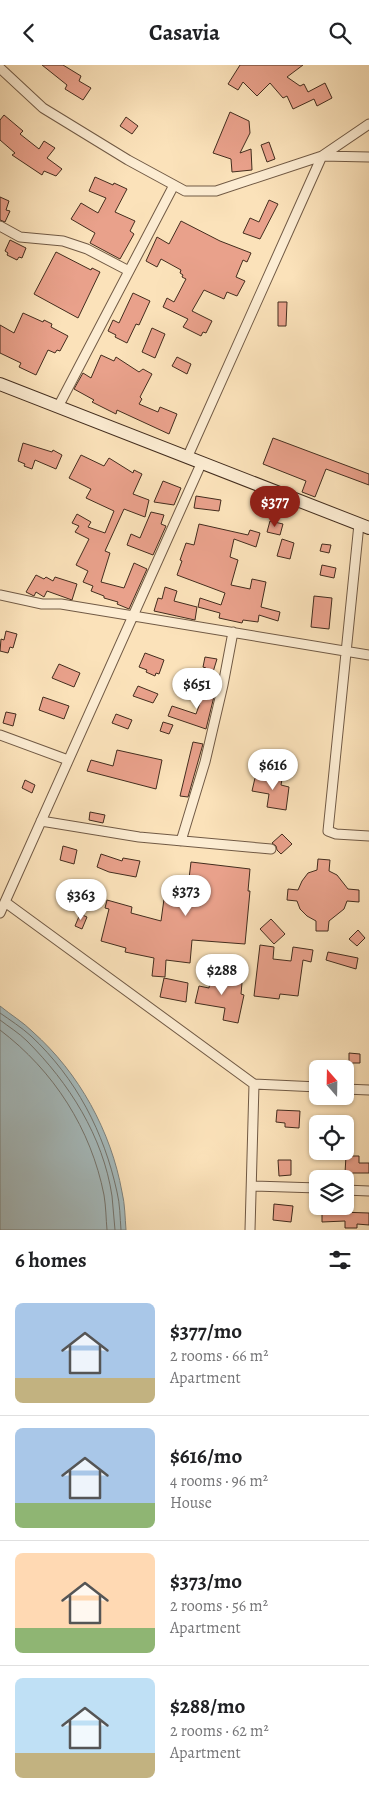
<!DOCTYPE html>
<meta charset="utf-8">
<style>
:root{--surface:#fff;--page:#f6f6f6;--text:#202124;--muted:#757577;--line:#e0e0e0;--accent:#8f2418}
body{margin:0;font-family:Alegreya,serif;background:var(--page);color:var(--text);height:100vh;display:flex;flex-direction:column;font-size:19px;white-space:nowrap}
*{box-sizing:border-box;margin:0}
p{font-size:16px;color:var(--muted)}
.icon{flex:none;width:28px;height:28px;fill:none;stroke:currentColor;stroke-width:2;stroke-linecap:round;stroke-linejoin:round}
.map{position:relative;height:1165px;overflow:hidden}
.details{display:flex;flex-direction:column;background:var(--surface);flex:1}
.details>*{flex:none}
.needle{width:32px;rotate:340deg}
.tools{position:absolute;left:309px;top:995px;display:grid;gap:10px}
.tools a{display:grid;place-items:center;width:45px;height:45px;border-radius:8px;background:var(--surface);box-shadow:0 1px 4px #0004;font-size:25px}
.price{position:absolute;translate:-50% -42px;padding:0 11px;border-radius:18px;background:#fff;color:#222;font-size:16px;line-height:32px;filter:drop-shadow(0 1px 2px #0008)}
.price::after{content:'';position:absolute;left:50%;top:30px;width:15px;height:11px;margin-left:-8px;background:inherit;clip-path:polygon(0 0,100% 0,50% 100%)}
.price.selected{background:var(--accent);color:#fff}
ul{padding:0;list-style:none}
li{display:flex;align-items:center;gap:15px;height:125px;padding:0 15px}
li+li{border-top:1px solid var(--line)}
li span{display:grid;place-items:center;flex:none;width:140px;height:100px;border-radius:8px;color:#555}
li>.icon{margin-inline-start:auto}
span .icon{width:60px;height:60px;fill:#fffc;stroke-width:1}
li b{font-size:21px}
h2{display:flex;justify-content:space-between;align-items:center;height:60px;padding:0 15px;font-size:21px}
header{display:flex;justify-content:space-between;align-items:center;height:65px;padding:0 15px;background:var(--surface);font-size:22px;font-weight:700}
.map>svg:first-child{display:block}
.water{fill:#a5babc;stroke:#7e827d}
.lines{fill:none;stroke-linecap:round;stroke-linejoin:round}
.shore{stroke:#74746d;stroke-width:1}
.building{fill:#e9a18b;stroke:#432d1e}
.street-casing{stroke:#715a45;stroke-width:11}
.secondary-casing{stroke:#432d1e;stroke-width:14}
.street{stroke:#fcecd2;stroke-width:9}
.secondary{stroke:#fcecd2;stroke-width:12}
</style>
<header><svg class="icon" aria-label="back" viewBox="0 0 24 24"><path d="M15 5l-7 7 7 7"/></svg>Casavia<svg class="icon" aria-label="search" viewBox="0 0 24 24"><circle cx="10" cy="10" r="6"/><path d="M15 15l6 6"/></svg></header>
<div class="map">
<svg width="369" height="1165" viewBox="0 0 369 1165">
<rect width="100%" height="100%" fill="#fbe2ba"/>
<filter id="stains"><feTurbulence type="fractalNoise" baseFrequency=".004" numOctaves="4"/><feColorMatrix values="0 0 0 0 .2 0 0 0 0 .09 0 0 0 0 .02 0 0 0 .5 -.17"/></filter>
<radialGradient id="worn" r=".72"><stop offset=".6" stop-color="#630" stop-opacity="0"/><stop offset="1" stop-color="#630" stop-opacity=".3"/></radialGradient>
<!-- water -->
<path class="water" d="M0,941C11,950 23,957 33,967C79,1008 111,1066 122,1127C125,1139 125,1153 126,1165H0Z"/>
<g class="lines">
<!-- shore -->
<path class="shore" d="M0,948C10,955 21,962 31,971C76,1013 104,1067 117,1127C120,1139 120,1152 121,1165
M0,955C9,962 19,968 27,976C69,1018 103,1071 112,1131C113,1142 114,1154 115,1165
M0,965C54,1006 91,1064 104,1130C106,1142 106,1154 107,1165"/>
</g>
<!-- building -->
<path class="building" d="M42,0H63L81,11L79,16L91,23L83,35L65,24L67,20Z
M240,0H303L287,12L300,21L304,19L308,27L325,18L332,33L317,41L314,34L293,44L287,31L283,33L270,18L257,31L243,17L238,25L228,19Z
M230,47L249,56L250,68L240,88L251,84L252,105L232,107L231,94L213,88Z
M4,50L23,66L20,69L39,84L44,76L55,83L47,93L62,104L56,111L44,106L42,110L12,90L15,88L0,75V55Z
M126,52L138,61L132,69L120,61Z
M269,77L275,94L267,97L261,80Z
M95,112L113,120L114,118L127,124L115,147L135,156L130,166L134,169L120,194L90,178L95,168L71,154L81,138L98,148L106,133L89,126Z
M0,132L9,136L6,145L10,146L5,157L0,155Z
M269,135L278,139L260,174L243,168L250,153L259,157Z
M181,156L220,176L251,188L247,197L243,195L236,212L245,216L237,231L227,227L224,234L204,225L192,246L212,256L206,268L203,267L201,271L183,262L188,254L163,242L167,233L174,237L186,214L182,212L183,210L180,208L181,205L161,194L157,202L146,196L157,172L169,179Z
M10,175L26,183L22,193L19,192L17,195L7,190L8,188L5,186Z
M56,187L91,205L92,203L100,207L78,253L34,229Z
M133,228L150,236L139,260L136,259L127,278L115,272L116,270L108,266L113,255L119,258Z
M278,237H287L286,261H278Z
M23,248L43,257L44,255L52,259L51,262L68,271L60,286L57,285L55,288L48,285L36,310L19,302L21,298L0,288V260L14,268Z
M152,263L165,269L155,293L142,287Z
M101,290L114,296L116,292L139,307L143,304L152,309L140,332L142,334L139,339L158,347L160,342L177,349L169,369L117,345L116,349L92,337L94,335L74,324L83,308L91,313Z
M177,292L191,299L187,309L172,301Z
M273,373L369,409V420L326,404L315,432L302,427L306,416L263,399Z
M23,378L52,387L53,385L62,390L56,404L35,395L32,404L24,401L25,399L18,396Z
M81,390L104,401L109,393L133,408L134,405L142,409L133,429L149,435L145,452L124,444L105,486L110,488L101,517L124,523L134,498L147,504L129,544L117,539L118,537L104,533V531L91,526L93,521L83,517L88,506L76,500L89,474L75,467L79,461L72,458L77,449L91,457L88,462L105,468L114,446L86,433L91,424L69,413Z
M163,416L181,423L174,440L154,437Z
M196,431L221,435L219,446L194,443Z
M151,447L164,450L161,459L166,461L153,490L127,480L131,469L140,473Z
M270,456L283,459L280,470L267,467Z
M199,459L248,470L250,465L260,468L256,482L234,474L230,492L238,495L231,520L250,524L252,514L266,517L261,542L280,547L278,556L259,550L258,557L243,555L242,558L219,553L220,548L198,542L200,533L221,540L225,528L177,510L182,496L180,495L186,478L194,480Z
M282,474L294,478L290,494L277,491Z
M322,479L331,480L329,488L320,486Z
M322,500L336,503L334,513L320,510Z
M36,510L44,514L46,512L53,516L55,512L77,519L72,535L47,526L44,532L36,527L34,531L26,527Z
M165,522L177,526L174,536L197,542L195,555L154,546L158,533L162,534Z
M314,531L332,533L329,564L311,562Z
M6,566L17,569L13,583L10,582L8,588L0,586L1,574L4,575Z
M145,588L164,595L159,609L156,608L155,611L146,607L147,605L139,602Z
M205,592L217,594L213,607L206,606V603L203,602Z
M59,599L80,608L74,622L52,613Z
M212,614L218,615L206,664L168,651L172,641L196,649L203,630L210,632Z
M138,621L158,629L153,638L133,631Z
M43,632L69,641L64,654L39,645Z
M6,647L16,649L13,661L3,658Z
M116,649L132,655L128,664L112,658Z
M163,657L173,660L169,669L160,666Z
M193,677L203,679L188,732L180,731Z
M117,685L162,695L156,724L87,706L91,695L113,701Z
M274,708L283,709L281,720L289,722L286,745L267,742L269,729L252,726L255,713L273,717Z
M25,715L35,720L32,728L22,723Z
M90,747L105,750L103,758L89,755Z
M282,769L292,779L281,789L277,785L276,781L272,778Z
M63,781L77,785L74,799L60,795Z
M101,789L122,796L123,793L140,796L136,812L109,807L97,802Z
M318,794L330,795L329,806L337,810L348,824L359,825V837L347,836L344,844L329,856L328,866H316V856L307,851L300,844L297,836L287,835L288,824L298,825L302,816L308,808L317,805Z
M191,797L250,804L248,826H250L245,879L192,875L190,898L166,895L165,912L152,911L154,893L125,887L126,883L101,876L109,844L105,843L107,835L132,842L131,848L161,856L164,834L176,836L178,820L188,822Z
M80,849L87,852L82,864L75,861Z
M271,854L285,869L274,879L260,864Z
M358,865L365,873L357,881L349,874Z
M260,880L274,882L273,894L291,896L293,882L313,885L311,897L303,895L298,931L280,929L279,934L254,931Z
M328,887L358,893L356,904L326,895Z
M206,895L213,896L211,905L204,903Z
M212,904L224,905L222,915L242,918L241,929L244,930L238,958L223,955L225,943L195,938L199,921L209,923Z
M164,913L188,918L186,937L160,932Z
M349,988L360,989V998H349Z
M277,1045L300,1046L299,1063L285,1062V1058L276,1057Z
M346,1091H359V1098H369V1108H345Z
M278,1095H291V1110L279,1111Z
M274,1139L293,1141L291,1157L273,1155Z
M322,1141H339V1147L369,1148V1160L357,1159V1163H345V1156L322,1157Z"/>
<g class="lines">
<defs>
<path id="street" d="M0,3L43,43L128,95L185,126H216L322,91L369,92
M0,161L20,172L63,176L87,184L129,206
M58,342L174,120
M187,393L322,91L369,59
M359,459L328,766L336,769L369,771
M0,530L42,539H61L369,590
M0,670L68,695
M41,756L139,772L271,784
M181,776L205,697L223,620L233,567
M5,837L254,1019L318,1022
M0,848L201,399
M345,1024L369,1025
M252,1121L318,1123
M345,1125L369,1126
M250,1165L254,1019"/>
<path id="secondary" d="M0,319L369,463"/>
</defs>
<!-- street casing -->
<use href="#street" class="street-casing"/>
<!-- secondary casing -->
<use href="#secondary" class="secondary-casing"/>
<!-- street -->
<use href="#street" class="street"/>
<!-- secondary -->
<use href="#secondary" class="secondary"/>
</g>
<rect width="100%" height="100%" filter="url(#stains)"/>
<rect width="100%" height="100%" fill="url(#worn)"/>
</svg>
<div class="tools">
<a><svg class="needle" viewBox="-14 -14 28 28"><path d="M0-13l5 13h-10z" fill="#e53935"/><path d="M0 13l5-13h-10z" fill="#757577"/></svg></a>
<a><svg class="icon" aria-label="locate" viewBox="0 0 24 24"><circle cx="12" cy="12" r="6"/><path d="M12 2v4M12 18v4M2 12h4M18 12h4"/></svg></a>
<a><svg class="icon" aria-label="layers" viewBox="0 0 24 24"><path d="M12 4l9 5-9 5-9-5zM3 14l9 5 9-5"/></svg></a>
</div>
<b class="price selected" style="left:275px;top:463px">$377</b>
<b class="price" style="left:197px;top:645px">$651</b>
<b class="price" style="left:273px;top:726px">$616</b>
<b class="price" style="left:186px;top:852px">$373</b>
<b class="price" style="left:81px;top:856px">$363</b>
<b class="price" style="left:222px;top:931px">$288</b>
</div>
<section class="details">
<h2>6 homes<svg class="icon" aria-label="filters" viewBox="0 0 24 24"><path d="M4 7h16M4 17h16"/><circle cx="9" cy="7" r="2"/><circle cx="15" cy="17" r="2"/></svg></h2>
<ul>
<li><span style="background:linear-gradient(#a9c7e8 75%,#c2b280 0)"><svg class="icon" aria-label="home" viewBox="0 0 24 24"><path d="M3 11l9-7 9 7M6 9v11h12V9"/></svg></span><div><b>$377/mo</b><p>2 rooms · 66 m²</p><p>Apartment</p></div></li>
<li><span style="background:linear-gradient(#a9c7e8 75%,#8fb573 0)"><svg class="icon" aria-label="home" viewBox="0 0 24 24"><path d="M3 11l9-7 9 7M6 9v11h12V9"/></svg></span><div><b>$616/mo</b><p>4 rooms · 96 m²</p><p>House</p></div></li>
<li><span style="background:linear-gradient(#ffd9b3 75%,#8fb573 0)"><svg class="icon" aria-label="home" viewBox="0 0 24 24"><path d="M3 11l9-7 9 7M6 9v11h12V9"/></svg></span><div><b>$373/mo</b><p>2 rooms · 56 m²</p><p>Apartment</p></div></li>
<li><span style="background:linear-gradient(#bfe0f5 75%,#c2b280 0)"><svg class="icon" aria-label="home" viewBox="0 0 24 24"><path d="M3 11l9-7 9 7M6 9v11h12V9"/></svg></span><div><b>$288/mo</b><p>2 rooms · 62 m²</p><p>Apartment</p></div></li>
</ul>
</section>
